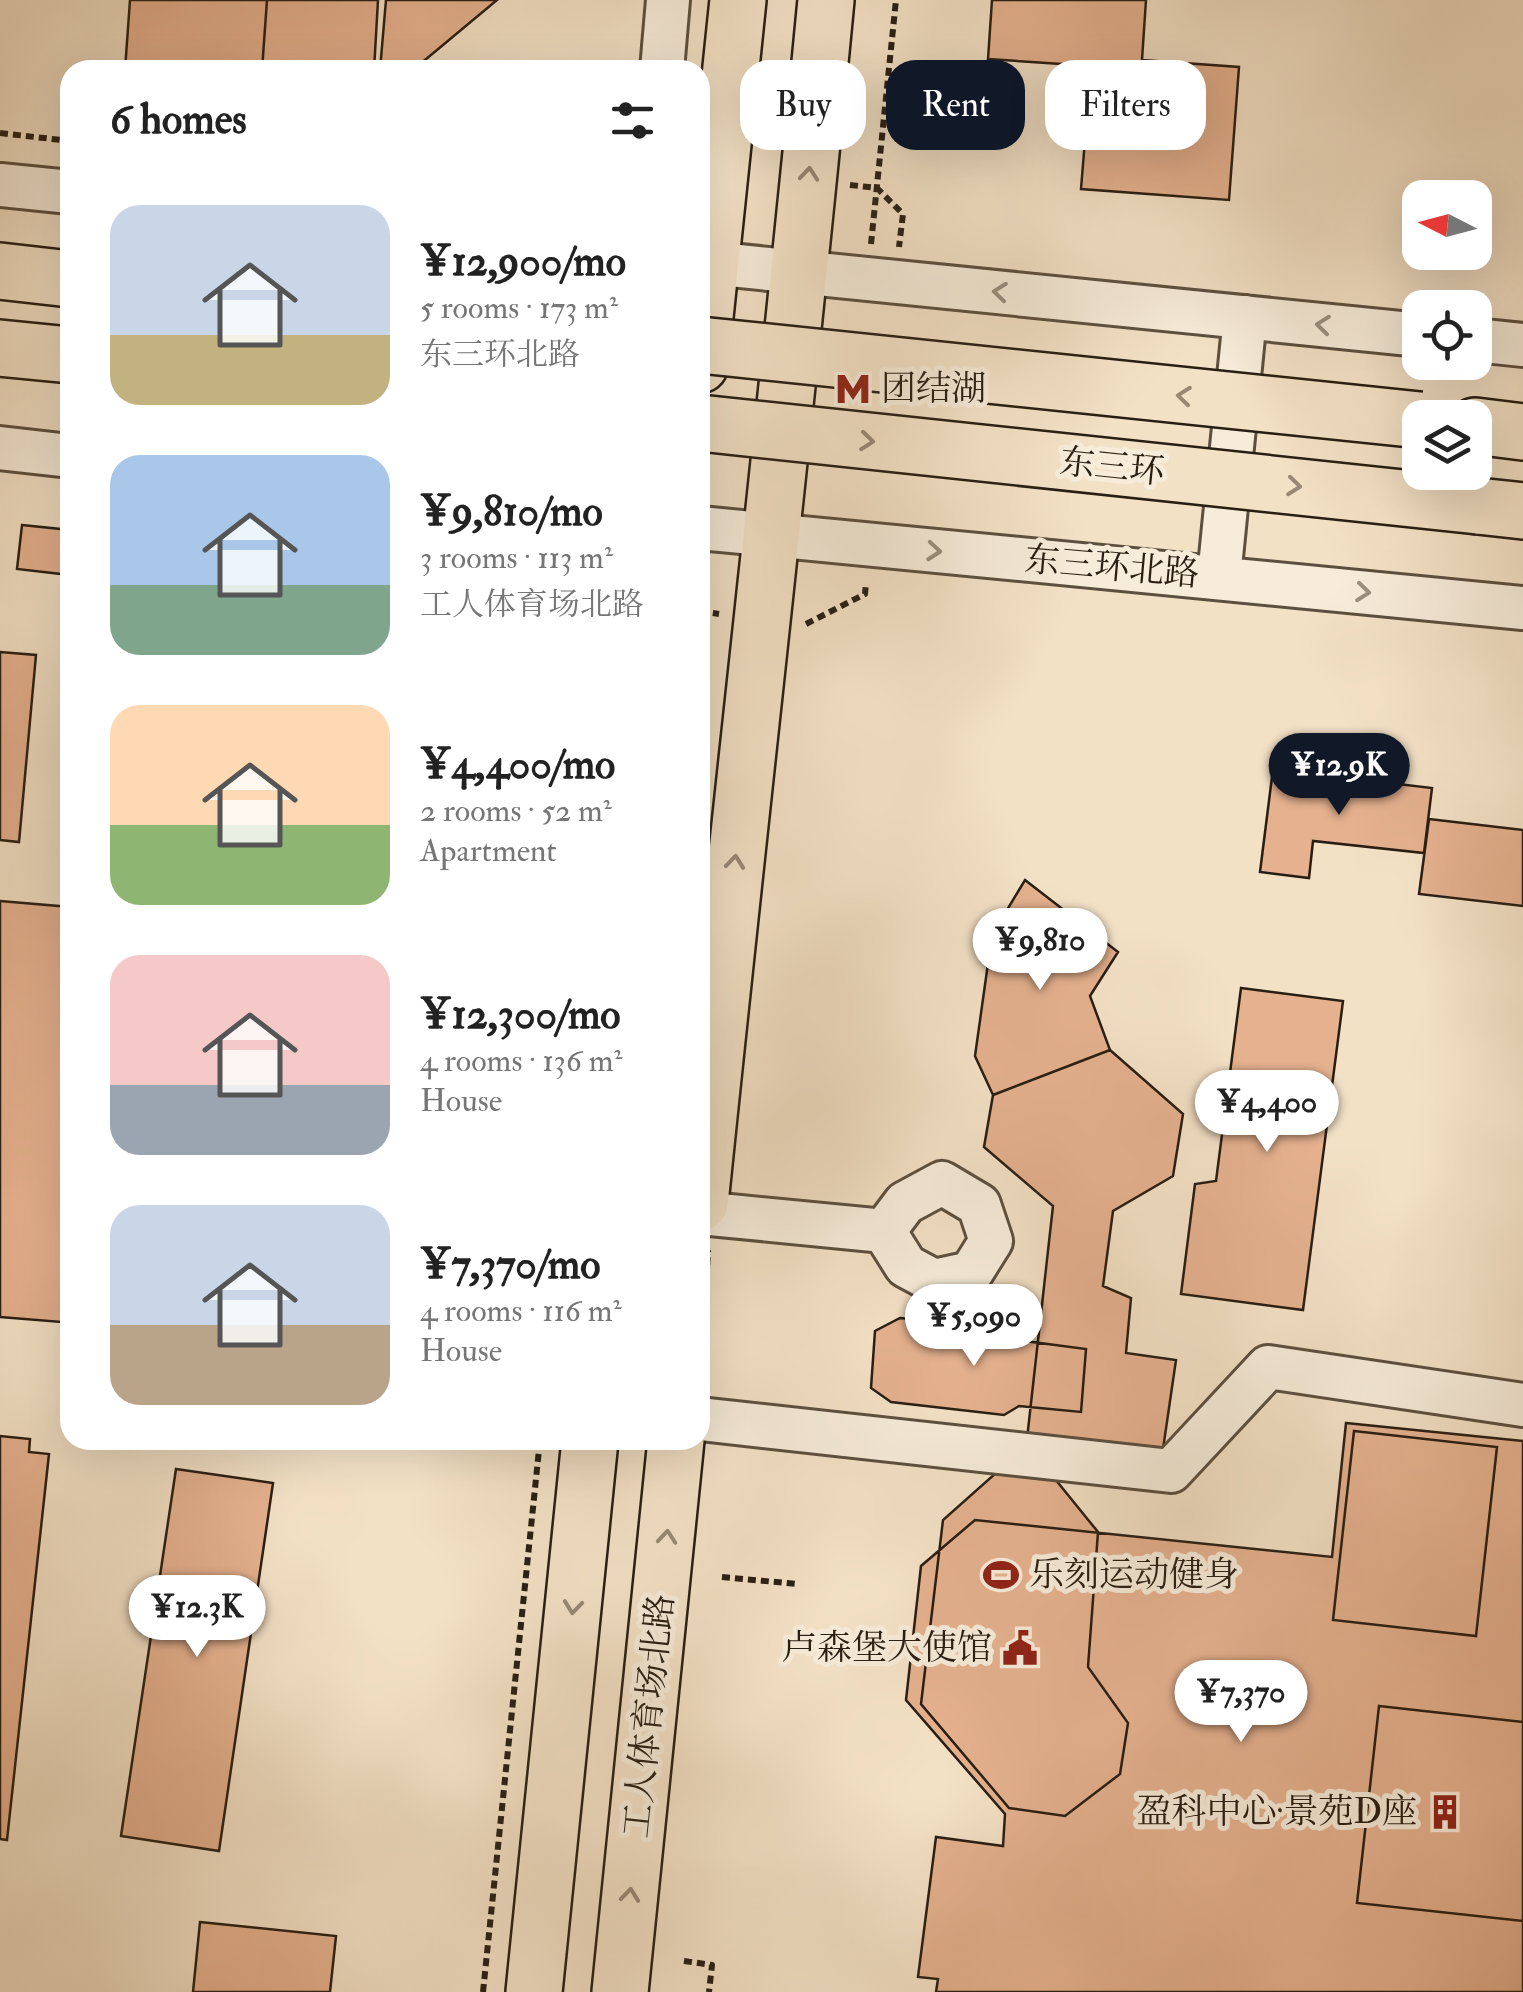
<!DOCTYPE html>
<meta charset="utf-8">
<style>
:root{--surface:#fff;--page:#f2f2f2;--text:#222;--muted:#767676;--accent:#111827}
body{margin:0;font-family:"IM FELL Double Pica","Noto Serif SC",serif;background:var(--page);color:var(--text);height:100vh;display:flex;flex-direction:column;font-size:38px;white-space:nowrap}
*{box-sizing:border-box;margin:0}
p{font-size:32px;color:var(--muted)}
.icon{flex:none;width:55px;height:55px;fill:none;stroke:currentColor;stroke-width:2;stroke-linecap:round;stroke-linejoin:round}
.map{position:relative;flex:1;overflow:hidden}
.drawer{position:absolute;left:60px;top:60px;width:650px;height:1390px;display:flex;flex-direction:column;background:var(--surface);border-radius:30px;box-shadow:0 10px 40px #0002}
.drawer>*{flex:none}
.banner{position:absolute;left:740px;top:60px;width:632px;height:90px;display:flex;gap:20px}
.needle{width:65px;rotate:276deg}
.tools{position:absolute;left:1402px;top:180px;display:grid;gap:20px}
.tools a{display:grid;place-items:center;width:90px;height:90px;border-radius:20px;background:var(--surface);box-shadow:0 10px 40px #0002;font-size:50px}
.price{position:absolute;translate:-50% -85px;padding:0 22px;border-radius:35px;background:#fff;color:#222;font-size:32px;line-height:65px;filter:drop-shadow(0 2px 5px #0008)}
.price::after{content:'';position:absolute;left:50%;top:60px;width:30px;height:22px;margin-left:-15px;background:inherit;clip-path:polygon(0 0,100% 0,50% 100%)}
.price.current{background:var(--accent);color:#fff}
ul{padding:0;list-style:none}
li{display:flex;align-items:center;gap:30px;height:250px;padding:0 50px}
li span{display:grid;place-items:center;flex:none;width:280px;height:200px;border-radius:30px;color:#555}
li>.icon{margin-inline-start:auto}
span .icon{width:120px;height:120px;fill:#fffc;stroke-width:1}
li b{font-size:42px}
h2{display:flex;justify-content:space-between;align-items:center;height:120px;padding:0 50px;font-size:42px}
.pill{padding:0 35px;border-radius:30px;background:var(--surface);box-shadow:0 10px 40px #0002;font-size:35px;line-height:90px}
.pill.current{background:var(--accent);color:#fff}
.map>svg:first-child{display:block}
.building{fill:#e5b18f;stroke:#291e12;stroke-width:2.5}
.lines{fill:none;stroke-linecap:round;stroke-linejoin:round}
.minor-casing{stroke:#5c4f3f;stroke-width:48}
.major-casing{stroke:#291e12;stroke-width:60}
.highway-casing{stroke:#291e12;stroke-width:60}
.path{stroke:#291e12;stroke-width:6;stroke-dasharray:8 5;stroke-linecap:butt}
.minor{stroke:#f7ecda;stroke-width:42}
.major{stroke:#f3e1c6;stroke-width:55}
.highway{stroke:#f3e1c6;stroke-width:55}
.highway-bridge-casing{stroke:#291e12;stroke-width:60;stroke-linecap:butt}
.highway-bridge{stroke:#f3e1c6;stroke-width:55}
.oneway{stroke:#988975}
.oneway2{stroke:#9a8f80}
.labels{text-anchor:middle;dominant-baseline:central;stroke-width:10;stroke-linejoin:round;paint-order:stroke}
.poi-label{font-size:35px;fill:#291e12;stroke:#f7ecda;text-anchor:start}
.street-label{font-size:35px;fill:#291e12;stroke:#f7ecda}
</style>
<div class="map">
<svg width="1523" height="1992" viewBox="0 0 1523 1992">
<rect width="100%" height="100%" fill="#f3e1c6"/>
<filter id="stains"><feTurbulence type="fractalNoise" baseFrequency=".002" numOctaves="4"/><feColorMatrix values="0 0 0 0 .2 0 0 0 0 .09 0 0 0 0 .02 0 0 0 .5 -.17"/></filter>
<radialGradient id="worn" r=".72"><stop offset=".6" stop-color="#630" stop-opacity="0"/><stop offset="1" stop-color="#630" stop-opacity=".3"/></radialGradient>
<!-- building -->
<path class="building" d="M130,0H267L262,70H125Z
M267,0H378L374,70H262Z
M386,0H497L413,70H380Z
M992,0H1146L1142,60L1239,67L1229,200L1081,189L1091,66L988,59Z
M22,525L70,530V575L17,569Z
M0,652L36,655L19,842L0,840Z
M1273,769L1432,788L1424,853L1313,841L1309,878L1260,872Z
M1429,819L1523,830V906L1419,894Z
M1025,880L1118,952L1090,996L1110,1050L993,1095L975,1056L992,935Z
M0,901L70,907V1208L61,1322L0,1317Z
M1241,988L1343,1001L1303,1310L1181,1294L1195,1184L1216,1181Z
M1110,1050L1183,1114L1173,1176L1113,1211L1103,1286L1131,1298L1126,1353L1176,1360L1162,1456L1027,1439L1053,1206L984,1147L993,1095Z
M900,1318L1013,1330L1025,1341L1086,1349L1081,1412L1019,1406L1004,1415L891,1402L871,1388L875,1331Z
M1346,1423L1523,1441V1992H936L938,1979L918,1977L936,1837L1003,1846L1005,1814L906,1700L921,1566L975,1520L1332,1557Z
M1354,1431L1497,1447L1476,1636L1333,1620Z
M0,1436L30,1439L29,1452L49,1454L7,1840L0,1839Z
M176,1469L273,1483L219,1851L121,1836Z
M997,1472L1055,1479L1098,1532L1088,1667L1128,1723L1120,1774L1065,1816L1009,1808L921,1704L943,1520Z
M1379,1706L1523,1722V1921L1357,1903Z
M200,1922L336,1936L330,1992H193Z"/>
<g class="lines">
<defs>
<path id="minor" d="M662,70L668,0
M0,185L70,192
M700,262L1420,335
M1475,340L1523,345
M0,448L70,456
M700,528L1523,608
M1219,577L1245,317
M942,1183L979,1205L991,1241L971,1273L934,1281L906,1266L884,1231L905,1203Z
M700,1213L884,1231
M700,1419L1171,1471L1268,1367L1523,1405"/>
<path id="major" d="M700,365L738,0
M700,1203C741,802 788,401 826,0
M534,1992L590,1440
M620,1992L676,1440"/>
<path id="highway" d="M0,271L70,279
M0,348L70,355
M1475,426L1523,432
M1478,506L1523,511"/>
</defs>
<!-- minor casing -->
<use href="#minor" class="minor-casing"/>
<!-- major casing -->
<use href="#major" class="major-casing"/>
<!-- highway casing -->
<use href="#highway" class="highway-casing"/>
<!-- path -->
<path class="path" d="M0,133L70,141
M850,185L877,188L903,214L899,247
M871,244L896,0
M700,611L719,614
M806,624L865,594L866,583
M701,1382L708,1250
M722,1577L797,1584
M684,1961L712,1965L709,1992
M483,1992L540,1440"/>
<!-- minor -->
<use href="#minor" class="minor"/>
<!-- major -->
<use href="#major" class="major"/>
<!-- highway -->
<use href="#highway" class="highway"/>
<defs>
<path id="highway-bridge" d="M700,345L1420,420
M700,423L1478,506"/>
</defs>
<!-- highway-bridge casing -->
<use href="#highway-bridge" class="highway-bridge-casing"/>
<!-- highway-bridge -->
<use href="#highway-bridge" class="highway-bridge"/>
</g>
<!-- one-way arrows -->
<defs><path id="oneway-chevron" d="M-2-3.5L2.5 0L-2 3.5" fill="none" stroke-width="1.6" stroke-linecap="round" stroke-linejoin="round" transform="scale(2.5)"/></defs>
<g class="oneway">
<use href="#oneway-chevron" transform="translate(809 174) rotate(-85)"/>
<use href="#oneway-chevron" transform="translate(1184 396) rotate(-174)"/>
<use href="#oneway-chevron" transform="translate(867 441) rotate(6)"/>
<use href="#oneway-chevron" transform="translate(1294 486) rotate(6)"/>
<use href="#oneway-chevron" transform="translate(735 862) rotate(-84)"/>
<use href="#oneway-chevron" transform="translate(667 1537) rotate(-85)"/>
<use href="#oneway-chevron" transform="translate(573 1607) rotate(96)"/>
<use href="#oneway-chevron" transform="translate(630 1895) rotate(-84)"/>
</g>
<g class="oneway2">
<use href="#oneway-chevron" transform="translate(1000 292) rotate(-174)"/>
<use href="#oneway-chevron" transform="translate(1323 325) rotate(-174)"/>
<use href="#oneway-chevron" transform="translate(934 551) rotate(5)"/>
<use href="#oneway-chevron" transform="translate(1363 592) rotate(6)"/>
</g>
<!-- icons -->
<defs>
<symbol id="metro-bare" viewBox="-9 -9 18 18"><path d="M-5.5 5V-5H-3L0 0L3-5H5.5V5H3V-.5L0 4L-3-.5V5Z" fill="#8f2418" stroke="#f7ecda" stroke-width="2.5" paint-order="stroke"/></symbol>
<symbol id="stadium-bare" viewBox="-9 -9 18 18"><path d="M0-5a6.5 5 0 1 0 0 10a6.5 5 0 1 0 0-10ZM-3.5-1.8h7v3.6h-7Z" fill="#8f2418" stroke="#f7ecda" stroke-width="2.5" paint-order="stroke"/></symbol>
<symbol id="civic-bare" viewBox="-9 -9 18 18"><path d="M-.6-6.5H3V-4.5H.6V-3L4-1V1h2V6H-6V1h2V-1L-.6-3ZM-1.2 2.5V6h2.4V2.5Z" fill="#8f2418" stroke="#f7ecda" stroke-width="2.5" paint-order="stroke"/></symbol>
<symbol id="building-bare" viewBox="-9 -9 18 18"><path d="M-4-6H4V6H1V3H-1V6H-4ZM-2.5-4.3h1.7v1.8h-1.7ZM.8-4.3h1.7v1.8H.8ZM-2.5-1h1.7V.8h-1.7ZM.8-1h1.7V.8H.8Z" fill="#8f2418" stroke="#f7ecda" stroke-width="2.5" paint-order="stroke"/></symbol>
</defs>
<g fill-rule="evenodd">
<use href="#metro-bare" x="828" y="364" width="50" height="50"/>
<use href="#stadium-bare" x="976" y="1550" width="50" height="50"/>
<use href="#civic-bare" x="995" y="1623" width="50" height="50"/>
<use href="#building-bare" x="1420" y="1787" width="50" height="50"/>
</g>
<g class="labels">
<!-- poi labels -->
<g class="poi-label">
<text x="881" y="389">团结湖</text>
<text x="1029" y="1575">乐刻运动健身</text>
<text x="992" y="1648" text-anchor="end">卢森堡大使馆</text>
<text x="1417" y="1812" text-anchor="end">盈科中心·景苑D座</text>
</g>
<!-- street labels -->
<g class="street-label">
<text transform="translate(1112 467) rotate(6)">东三环</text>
<text transform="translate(1112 567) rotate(5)">东三环北路</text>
<text transform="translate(649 1716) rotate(-84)">工人体育场北路</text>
</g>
</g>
<rect width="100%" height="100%" filter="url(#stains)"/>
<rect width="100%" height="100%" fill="url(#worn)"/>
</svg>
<div class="tools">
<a><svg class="needle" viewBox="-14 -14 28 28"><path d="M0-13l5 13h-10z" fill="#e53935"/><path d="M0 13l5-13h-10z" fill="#767676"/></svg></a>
<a><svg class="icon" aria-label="locate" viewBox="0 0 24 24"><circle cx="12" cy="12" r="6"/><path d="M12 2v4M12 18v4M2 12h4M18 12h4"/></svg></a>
<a><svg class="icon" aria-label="layers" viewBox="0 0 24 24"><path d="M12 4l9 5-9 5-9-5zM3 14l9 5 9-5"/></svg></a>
</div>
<b class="price current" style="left:1339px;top:818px">¥12.9K</b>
<b class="price" style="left:1040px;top:993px">¥9,810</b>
<b class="price" style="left:1267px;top:1155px">¥4,400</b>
<b class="price" style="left:974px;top:1369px">¥5,090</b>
<b class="price" style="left:197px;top:1660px">¥12.3K</b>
<b class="price" style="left:1241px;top:1745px">¥7,370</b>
<div class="banner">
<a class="pill">Buy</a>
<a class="pill current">Rent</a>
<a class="pill">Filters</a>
</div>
<section class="drawer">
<h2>6 homes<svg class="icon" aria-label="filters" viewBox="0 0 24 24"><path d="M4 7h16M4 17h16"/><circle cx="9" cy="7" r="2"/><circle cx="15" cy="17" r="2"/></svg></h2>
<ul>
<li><span style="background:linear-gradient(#c9d6e8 65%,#c2b280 0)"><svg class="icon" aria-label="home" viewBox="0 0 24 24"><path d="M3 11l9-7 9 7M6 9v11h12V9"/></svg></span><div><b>¥12,900/mo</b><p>5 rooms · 173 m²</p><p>东三环北路</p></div></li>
<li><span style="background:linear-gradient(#a9c7e8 65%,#7fa58c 0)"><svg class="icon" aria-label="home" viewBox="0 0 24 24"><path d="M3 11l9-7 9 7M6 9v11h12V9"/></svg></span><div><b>¥9,810/mo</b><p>3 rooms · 113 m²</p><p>工人体育场北路</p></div></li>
<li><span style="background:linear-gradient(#ffd9b3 60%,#8fb573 0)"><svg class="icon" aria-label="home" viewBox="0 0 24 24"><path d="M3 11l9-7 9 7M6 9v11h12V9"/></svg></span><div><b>¥4,400/mo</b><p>2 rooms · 52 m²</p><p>Apartment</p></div></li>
<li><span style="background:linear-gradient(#f6c9c9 65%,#9aa5b1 0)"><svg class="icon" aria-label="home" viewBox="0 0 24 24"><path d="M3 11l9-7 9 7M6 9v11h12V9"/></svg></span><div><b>¥12,300/mo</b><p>4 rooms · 136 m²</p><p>House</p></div></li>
<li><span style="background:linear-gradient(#c9d6e8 60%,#b9a48a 0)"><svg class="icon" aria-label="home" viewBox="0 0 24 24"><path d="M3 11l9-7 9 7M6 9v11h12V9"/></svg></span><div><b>¥7,370/mo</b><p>4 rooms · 116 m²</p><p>House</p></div></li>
</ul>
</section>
</div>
